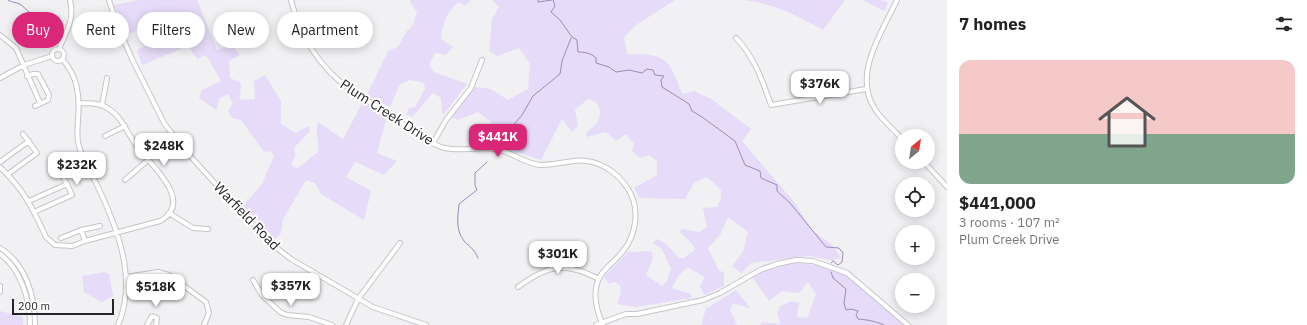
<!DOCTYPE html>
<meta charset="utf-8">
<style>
:root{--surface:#fff;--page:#f2f2f2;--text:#222;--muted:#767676;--accent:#db2777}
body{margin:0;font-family:"IBM Plex Sans",sans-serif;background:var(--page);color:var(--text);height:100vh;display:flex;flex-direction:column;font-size:15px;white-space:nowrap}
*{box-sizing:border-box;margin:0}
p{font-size:13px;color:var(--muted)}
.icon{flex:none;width:22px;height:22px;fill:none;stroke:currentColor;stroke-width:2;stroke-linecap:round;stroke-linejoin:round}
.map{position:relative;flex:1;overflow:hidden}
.sheet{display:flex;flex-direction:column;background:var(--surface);width:360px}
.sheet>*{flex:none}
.guide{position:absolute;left:12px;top:12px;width:380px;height:36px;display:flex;gap:8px}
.needle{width:26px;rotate:30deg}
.tools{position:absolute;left:895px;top:129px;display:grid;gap:8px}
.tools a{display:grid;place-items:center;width:40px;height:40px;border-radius:50%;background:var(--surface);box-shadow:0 2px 10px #0003;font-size:20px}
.scale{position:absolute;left:12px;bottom:10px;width:102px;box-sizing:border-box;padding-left:4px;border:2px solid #252426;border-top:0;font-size:11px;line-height:14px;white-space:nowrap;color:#252426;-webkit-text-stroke:3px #fff;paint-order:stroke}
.price{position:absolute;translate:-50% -34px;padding:0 9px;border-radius:8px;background:#fff;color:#222;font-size:13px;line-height:26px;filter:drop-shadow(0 1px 2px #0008)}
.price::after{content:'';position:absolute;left:50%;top:24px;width:12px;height:9px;margin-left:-6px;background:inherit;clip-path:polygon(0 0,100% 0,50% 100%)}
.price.active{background:var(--accent);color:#fff}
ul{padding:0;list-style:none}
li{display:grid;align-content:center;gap:8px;height:212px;padding:0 12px}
li span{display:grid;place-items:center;height:124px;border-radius:12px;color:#555}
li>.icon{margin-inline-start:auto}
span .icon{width:72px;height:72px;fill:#fffc;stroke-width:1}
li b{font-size:17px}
h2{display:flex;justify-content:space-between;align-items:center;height:48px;padding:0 12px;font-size:17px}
.tag{padding:0 14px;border-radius:18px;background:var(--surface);box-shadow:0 2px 10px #0003;font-size:14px;line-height:36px}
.tag.active{background:var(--accent);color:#fff}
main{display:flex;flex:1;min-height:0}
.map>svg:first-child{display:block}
.green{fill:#e6dbf8}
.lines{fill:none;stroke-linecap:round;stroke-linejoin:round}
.stream{stroke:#9d8bb9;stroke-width:1}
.minor-casing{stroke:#c6c5c8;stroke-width:6}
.minor{stroke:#fff;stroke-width:4}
.labels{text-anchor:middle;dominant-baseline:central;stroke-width:4;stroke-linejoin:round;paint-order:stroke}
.street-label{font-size:14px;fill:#252426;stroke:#fff}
</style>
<main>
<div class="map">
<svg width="947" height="325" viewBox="0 0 947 325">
<rect width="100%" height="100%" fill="#f1f0f3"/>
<!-- green -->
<path class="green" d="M140,0H197L217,50L232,45L240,55L229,61L230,78L241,83L240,100L255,99L254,81L265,75L281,101V124L295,133L309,126L310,131L294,148L295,156L291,165L297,169L318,152C320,139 314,134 318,122L343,139L363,102L387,116L377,153L397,161L384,175L355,162L346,177L371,191L364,220L321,194L315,183L306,180L283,219L281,233L275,239L243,206L262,184L274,156L270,151L264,152L241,120L232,118L228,111L233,103L228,94L220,98L216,110L199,98L202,90L221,81L206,55L197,59L188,46L142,65L137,50L167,35L159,24L124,35L114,5Z
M411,0H471L465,6L458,2C446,13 443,23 441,39L453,47L446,55L435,53L429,65L434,72L467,84L444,114L442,113L441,98L433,93L412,117L406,114L409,108L415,107L425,89L424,83L410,80L400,84L390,107L367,95L388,51L398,47L406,32L413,25L417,12L410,2Z
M492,0H675L636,25L624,37L627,54C667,54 669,58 682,94L694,91L711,99L751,129L742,141L795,203L812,230L832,245L841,257L833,261L810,256L751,263L741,273L732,266L743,252L748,232L728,217L720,235L708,248L719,271L724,272V286L704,295L700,286L705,277L687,267L678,276L672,288L691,294L692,298L636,307L617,304L621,293L620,285L615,282L609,284L604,277L629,251C637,254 644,249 652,252L653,257L646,275L662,286L667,281L671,269L662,249L653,243L657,239L666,244L679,258H684L695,250L694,246L680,232L682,229L699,232L707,227L703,208L717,207L721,199V190L707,177L694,183L685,199L640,198L634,188L657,175V161L649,155L640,158L632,151L634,144L626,134L616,141L606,132L587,137L586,133L597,123L601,112L597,103L588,99L575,110L578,126L572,132L562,119L541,160L487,142L491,122L478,112L458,120L452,117L475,87L491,89L508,100L528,89L530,64L519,48L498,56L489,51L492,19L499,7Z
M744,0H845L823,30C798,16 773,3 744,0Z
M863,0H882L888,3L884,11Z
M795,263L818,265L845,273L908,325H760L762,322L781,324L777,314L780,306L792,301L799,303L797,317L807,318L816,294L808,282L799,293L782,291L769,301L752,277L773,268Z
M105,272L109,274L113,296L102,302L84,292L82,276Z
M736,290L751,309L733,303L730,310L737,325H701L706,309Z
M0,311L23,317V325H0Z"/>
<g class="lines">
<!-- stream -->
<path class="stream" d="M8,0C12,3 16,2 20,4C33,14 44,30 52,44
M538,0V2L552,0
M553,0L555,6L551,12L560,20L572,37L577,40L578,52C585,52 591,53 596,58V63L609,67L616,72L629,70L642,73L647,69L653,70L655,75L664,76L661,80L662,87L689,104L692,111L702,117L735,141L745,165L760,171L761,178L777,185V191L790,203L826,247L839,248L843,253L842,262L838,265L833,261L831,263
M499,142L522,115L533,96L560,74L562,61L571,38
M478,258C475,250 470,247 464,241C455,229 458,217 459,204L477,190L475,185V173L487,162
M831,272L833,278L846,289L844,303L846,310L851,309L858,311L856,315L858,319C868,320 875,321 884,325"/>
<defs>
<path id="minor" d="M109,0L116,22L132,59L164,123L182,147L232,202L278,249L291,259L373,307L426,325
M291,0C300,35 319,68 350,89C364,99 379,107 393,117C409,128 426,143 445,148C462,152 479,146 496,149C512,152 525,164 541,165C553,165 563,162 574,161C596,158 617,171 628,189C640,207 637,234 623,251C616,261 605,267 599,278C592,294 596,310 603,325
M897,0C882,32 852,75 875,109C882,120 893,129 902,139
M0,35L16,48L40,103
M736,38C754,56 763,82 771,105L866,89
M59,49C66,32 75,19 70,0
M52 55a6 6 0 1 1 12 0a6 6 0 1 1-12 0Z
M62,59C78,76 80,97 78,119C78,128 76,137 79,146C82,159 91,173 97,185C117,227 138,279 118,325
M27,76L33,74H38L49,95L48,100L35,106
M0,78L24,65L52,56
M102,105L107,78
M105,136L125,126
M433,143L446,120L471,88L482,60
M0,162L29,141
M924,162L947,187
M0,167C24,190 32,207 46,237L55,245L72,246L85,241L160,221C196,201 149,164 136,145C126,132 123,118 109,109C100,103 90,103 80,103
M8,174L37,153L23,134
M64,179L67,184
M125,180L148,160
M29,201L67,184L72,195L34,212
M169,213L193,228L208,229
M81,230L85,241
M61,238L81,230L100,226
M0,248C26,264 35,296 35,325
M0,254C21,269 30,300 30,325
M126,277L158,272L169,275L206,302L209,313L204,325
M253,280L262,295L280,312L287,315L309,317L332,325
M0,286V292
M518,287C548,265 565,261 599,279
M147,325L152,316L157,318L156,325
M346,325L358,299L400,243
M596,325L626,314H637L703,300L720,293L760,270L777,264L796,260L813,261L847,273L908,325"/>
</defs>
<!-- minor casing -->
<use href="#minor" class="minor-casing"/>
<!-- minor -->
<use href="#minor" class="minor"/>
</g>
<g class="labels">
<!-- street labels -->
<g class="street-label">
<text transform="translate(387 112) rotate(33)">Plum Creek Drive</text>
<text transform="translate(247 216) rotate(46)">Warfield Road</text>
</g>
</g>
</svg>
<div class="tools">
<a><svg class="needle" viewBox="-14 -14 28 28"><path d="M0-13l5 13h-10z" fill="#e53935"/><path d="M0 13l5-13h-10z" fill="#767676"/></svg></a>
<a><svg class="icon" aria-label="locate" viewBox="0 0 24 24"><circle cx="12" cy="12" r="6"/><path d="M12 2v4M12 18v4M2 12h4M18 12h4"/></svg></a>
<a>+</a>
<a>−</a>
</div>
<div class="scale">200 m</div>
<b class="price" style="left:820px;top:105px">$376K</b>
<b class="price active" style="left:498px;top:158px">$441K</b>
<b class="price" style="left:164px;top:167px">$248K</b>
<b class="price" style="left:77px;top:186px">$232K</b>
<b class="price" style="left:558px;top:275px">$301K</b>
<b class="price" style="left:291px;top:307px">$357K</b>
<b class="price" style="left:156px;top:308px">$518K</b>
<div class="guide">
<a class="tag active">Buy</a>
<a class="tag">Rent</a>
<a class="tag">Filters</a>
<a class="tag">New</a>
<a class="tag">Apartment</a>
</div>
</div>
<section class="sheet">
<h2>7 homes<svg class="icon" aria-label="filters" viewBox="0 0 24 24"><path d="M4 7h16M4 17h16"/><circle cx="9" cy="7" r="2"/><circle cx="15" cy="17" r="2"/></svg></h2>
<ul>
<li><span style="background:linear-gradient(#f6c9c9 60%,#7fa58c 0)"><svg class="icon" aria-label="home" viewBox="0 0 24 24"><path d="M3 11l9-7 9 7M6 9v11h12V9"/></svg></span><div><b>$441,000</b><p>3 rooms · 107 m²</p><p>Plum Creek Drive</p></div></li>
</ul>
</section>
</main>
